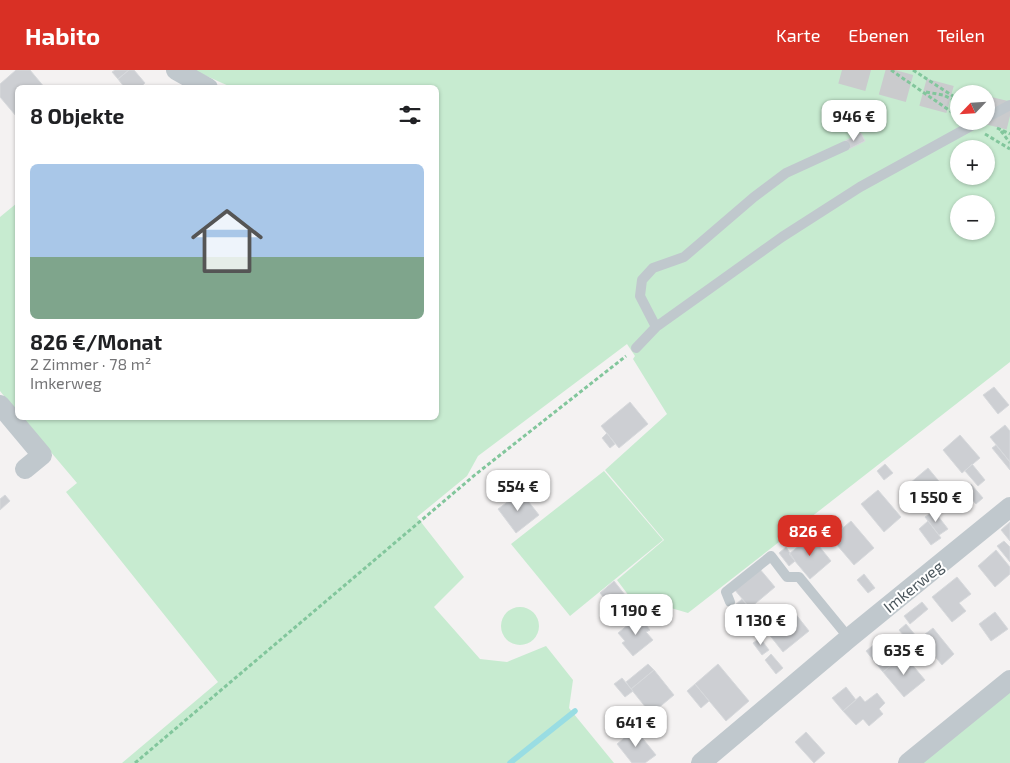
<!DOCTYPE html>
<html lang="de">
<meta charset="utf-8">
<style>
:root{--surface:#fff;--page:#f2f2f2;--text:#202124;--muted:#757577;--line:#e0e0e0;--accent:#d93025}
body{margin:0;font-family:"Exo 2",sans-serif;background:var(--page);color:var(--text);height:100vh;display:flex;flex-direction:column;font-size:19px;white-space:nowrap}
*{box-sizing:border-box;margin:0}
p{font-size:16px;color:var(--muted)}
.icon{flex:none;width:28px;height:28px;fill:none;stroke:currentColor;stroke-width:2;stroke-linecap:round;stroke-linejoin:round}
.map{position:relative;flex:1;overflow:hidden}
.sheet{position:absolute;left:15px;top:15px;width:424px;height:335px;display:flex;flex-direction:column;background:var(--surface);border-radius:8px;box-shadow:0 1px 4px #0004}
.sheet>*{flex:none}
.needle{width:32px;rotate:245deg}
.controls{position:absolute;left:950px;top:15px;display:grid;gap:10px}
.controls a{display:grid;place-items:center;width:45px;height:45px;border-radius:50%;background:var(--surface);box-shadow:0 1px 4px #0004;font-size:25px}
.price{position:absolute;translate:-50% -42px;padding:0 11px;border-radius:10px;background:#fff;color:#222;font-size:16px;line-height:32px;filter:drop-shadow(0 1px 2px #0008)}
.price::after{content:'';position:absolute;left:50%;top:30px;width:15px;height:11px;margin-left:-8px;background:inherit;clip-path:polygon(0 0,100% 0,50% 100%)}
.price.on{background:var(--accent);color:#fff}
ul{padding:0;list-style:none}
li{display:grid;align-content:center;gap:10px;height:265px;padding:0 15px}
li+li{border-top:1px solid var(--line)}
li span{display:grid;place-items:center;height:155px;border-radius:8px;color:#555}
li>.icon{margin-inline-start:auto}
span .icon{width:90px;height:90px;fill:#fffc;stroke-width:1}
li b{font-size:21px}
h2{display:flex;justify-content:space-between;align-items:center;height:60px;padding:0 15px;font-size:21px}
header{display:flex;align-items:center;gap:30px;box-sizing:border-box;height:70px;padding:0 25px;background:var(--accent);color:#fff}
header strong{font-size:24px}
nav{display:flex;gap:28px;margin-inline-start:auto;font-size:18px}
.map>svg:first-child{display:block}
.green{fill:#c7ebd0;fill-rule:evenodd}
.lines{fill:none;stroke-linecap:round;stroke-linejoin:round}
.stream{stroke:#99dde3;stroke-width:5.5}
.building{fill:#cdcfd3;stroke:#d7d9dc}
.highway-tunnel{stroke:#cacbcd;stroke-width:28;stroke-dasharray:28 14;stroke-linecap:butt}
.path{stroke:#82c69c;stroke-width:3;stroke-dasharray:4 2.5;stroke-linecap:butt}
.lane{stroke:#c0c8cd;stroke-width:10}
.street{stroke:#c0c8cd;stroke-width:20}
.labels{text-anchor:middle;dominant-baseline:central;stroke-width:4;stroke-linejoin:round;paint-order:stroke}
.street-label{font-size:16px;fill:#4c575d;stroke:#fff}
</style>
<header>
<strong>Habito</strong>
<nav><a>Karte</a><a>Ebenen</a><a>Teilen</a></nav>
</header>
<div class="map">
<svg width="1010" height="693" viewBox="0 0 1010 693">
<rect width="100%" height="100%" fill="#f4f2f2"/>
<!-- green -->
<path class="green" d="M193,0H1010V292L688,543L671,538L644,546L617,510L664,470L605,400L667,344L633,289L635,286L627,274L478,386L467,406L417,447L464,507L434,537L480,589L507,592L546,576L573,610L569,638L614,693H122L218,612L66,422L77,413L22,348H436V18L231,17ZM959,24H986V51H959ZM959,79H986V106H959ZM959,134H986V161H959Z
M17,133V342L0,321V147Z
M604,401L663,470L570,546L511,474Z
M501 556a19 19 0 1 1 38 0a19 19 0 1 1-38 0Z
M1010,616V693H917Z"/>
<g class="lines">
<!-- stream -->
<path class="stream" d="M510,693L575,641"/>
</g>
<!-- building -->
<path class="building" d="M16,0H30L45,18H18L16,46L0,27V14Z
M115,0H129L118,9L112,2Z
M129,0H134L145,13L140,18H125L118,9Z
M861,63L865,71L847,80L843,72Z
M994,317L1009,335L998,344L983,325Z
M630,332L648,354L619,378L601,356Z
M1005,355L1010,361V392L990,367Z
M607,363L615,374L610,378L602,368Z
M960,365L980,388L962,403L943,380Z
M996,375L1010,392V400L992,378Z
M885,394L893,403L884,410L877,401Z
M972,394L985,410L978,416L965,401Z
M928,398L947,421L928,437L909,414Z
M971,414L983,428L976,434L964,420Z
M878,420L901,447L884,462L861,434Z
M521,422L539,445L516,463L498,439Z
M5,425L10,431L0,440V429Z
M934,441L948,459L939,465L925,447Z
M836,448L843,457L831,468L823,458Z
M851,451L874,478L854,495L831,468Z
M928,451L941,468L931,475L919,459Z
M1010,452V471L1001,460Z
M811,466L831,491L810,509L789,484Z
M1004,471L1010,477V492L997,476Z
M786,477L795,491L789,496L779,483Z
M996,480L1010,497V504L995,517L978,496Z
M759,498L775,517L750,538L734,519Z
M864,504L875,518L868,523L857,510Z
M957,507L971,524L959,533L966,541L952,552L932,527Z
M614,511L629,530L615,542L600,523Z
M742,529L754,544L739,556L727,542Z
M922,532L928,539L910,554L904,546Z
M794,542L809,561L783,582L768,563Z
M995,542L1008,559L991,571L979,554Z
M639,546L650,560L646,562L653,570L633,586L622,573L625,571L618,563Z
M906,554L916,566L909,572L899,560Z
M933,558L954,584L942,595L920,568Z
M760,568L769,580L762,585L753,573Z
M882,568L899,589L883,602L866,581Z
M771,584L783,598L776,604L765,590Z
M904,585L925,610L904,627L883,602Z
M648,594L654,600L631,619L626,612Z
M718,594L749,631L726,651L695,614Z
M654,600L674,625L651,644L631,619Z
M622,608L633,621L625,627L614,614Z
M695,614L709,631L701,638L687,621Z
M846,617L856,630L843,641L832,628Z
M877,623L885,633L879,639L883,644L869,656L863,649L856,655L843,641L860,626L865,632Z
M635,659L656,685L645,693H632L617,674Z
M806,662L825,683L814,693L795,672Z"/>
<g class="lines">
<!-- highway-tunnel -->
<path class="highway-tunnel" d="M842,0L959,32
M986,40L1010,46"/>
<!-- path -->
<path class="path" d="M891,0L959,47
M913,0L959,30
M926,22L943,25L958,32
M997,58L1010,64
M1001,61L1010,73
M985,64L1010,79
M135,693L476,404L626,286"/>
<!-- lane -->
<path class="lane" d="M986,48L1010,35
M656,257L640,226L642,210L653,198L684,187L754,127L786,103L845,76
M636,278L656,257L782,167L860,117L980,51
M730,532L726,522L771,486L787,507H799L849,568"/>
<!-- street -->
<path class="street" d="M176,0L208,18
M0,335L42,385L25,399
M701,693L849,568L1010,437
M908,693L1010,610"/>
</g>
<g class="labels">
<!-- street labels -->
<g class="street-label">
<text transform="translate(913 516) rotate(-39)">Imkerweg</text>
</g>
</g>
</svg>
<div class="controls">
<a><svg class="needle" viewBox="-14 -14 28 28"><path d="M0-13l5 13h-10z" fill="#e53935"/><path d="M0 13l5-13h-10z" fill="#757577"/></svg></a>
<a>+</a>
<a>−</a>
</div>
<b class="price" style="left:854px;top:72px">946 €</b>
<b class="price" style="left:518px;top:442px">554 €</b>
<b class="price" style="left:936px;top:453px">1 550 €</b>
<b class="price on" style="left:810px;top:487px">826 €</b>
<b class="price" style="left:636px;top:566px">1 190 €</b>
<b class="price" style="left:761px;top:576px">1 130 €</b>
<b class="price" style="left:904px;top:606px">635 €</b>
<b class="price" style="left:636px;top:678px">641 €</b>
<section class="sheet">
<h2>8 Objekte<svg class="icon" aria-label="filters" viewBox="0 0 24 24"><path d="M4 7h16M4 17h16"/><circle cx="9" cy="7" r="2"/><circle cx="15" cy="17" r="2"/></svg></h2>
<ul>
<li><span style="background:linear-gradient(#a9c7e8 60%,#7fa58c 0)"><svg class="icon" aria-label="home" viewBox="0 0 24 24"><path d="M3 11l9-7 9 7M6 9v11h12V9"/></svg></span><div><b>826 €/Monat</b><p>2 Zimmer · 78 m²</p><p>Imkerweg</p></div></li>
</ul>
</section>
</div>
